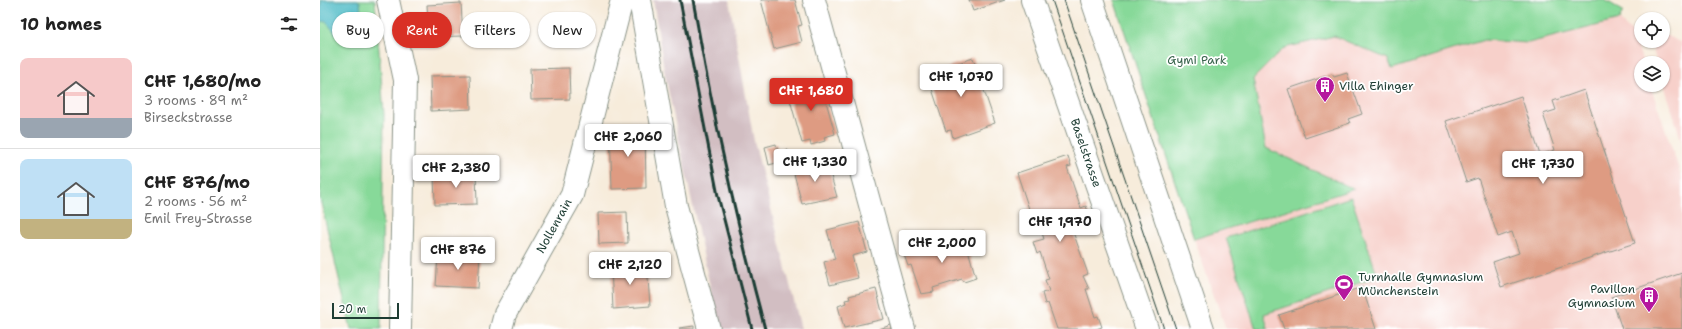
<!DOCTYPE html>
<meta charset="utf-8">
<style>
:root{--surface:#fff;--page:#f6f6f6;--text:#222;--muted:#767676;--line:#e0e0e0;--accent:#d93025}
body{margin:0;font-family:"Shantell Sans",sans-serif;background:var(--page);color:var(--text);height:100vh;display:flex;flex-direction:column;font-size:15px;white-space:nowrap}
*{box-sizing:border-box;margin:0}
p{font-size:13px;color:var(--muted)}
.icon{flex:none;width:22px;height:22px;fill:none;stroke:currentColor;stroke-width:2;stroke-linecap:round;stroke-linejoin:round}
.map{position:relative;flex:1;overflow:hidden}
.panel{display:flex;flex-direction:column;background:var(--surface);width:320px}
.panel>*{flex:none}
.top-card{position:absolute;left:12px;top:12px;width:380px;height:36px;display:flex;gap:8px}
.buttons{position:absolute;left:1314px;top:12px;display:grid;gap:8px}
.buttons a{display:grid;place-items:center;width:36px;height:36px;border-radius:50%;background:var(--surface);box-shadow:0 1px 3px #0004;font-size:20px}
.scale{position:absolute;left:12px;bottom:10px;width:67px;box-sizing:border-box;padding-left:4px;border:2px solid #1f3d34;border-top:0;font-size:11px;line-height:14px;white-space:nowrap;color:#1f3d34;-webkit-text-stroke:3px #fff;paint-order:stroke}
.price{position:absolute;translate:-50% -34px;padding:0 9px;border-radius:4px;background:#fff;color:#222;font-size:13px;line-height:26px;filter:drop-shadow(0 1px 2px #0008)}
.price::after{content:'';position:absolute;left:50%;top:24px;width:12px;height:9px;margin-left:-6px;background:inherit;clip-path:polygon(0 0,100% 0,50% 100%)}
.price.active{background:var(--accent);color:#fff}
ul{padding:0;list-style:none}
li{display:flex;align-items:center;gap:12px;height:100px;padding:0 20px}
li+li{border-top:1px solid var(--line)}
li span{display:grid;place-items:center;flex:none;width:112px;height:80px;border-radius:8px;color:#555}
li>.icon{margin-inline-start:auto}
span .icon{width:48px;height:48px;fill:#fffc;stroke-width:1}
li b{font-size:17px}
h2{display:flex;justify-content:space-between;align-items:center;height:48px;padding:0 20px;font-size:17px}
.pill{padding:0 14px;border-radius:18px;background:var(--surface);box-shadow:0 1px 3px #0004;font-size:14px;line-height:36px}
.pill.active{background:var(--accent);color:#fff}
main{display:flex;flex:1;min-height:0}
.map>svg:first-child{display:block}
.built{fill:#f7d0ca}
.industrial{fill:#d2bec2}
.green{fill:#87d999;stroke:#538b66}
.water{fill:#4fbcc7;stroke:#377c7e}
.building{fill:#de9b82}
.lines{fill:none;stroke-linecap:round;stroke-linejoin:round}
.minor-casing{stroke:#8b9488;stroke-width:24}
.secondary-casing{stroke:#8b9488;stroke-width:24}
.minor{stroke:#fff;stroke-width:22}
.secondary{stroke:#fff;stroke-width:22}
.tram{stroke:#1f3d34;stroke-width:1}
.rail{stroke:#1f3d34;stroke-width:3}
.labels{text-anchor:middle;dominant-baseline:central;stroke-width:3.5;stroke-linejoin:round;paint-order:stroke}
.park-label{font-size:12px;fill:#39644d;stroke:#fff}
.poi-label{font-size:12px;fill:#1f3d34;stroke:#fff;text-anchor:start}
.street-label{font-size:12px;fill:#1f3d34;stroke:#fff}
</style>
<main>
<section class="panel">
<h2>10 homes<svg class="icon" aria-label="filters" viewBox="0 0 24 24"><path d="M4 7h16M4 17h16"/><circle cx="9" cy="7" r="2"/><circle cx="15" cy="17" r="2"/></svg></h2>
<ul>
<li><span style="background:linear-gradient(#f6c9c9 75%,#9aa5b1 0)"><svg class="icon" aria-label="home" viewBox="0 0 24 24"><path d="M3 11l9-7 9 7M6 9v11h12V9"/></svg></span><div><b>CHF 1,680/mo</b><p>3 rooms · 89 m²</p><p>Birseckstrasse</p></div></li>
<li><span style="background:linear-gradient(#bfe0f5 75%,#c2b280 0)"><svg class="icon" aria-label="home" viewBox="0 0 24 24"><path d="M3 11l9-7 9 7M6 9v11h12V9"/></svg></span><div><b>CHF 876/mo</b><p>2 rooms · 56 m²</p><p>Emil Frey-Strasse</p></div></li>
</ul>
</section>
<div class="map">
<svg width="1362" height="329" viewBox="0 0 1362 329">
<rect width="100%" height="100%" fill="#fff"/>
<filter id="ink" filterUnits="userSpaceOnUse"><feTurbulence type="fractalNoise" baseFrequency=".025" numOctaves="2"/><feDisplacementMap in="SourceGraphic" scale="8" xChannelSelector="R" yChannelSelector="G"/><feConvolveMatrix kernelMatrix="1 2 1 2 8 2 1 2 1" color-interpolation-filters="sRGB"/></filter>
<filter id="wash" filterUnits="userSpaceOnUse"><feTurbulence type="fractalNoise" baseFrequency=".012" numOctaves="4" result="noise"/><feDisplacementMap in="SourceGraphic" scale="16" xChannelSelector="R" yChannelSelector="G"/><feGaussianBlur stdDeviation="0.9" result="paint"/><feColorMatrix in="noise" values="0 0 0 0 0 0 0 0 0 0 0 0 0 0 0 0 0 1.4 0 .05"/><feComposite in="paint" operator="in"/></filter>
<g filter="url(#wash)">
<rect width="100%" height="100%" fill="#f7ecdb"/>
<!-- built -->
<path class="built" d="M1299,20L1313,33L1323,63H1321V85H1330L1362,178V329H906L874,239L1034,190L946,149L933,79L964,48L1014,36L1068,59L1072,69L1164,40L1208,43Z
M1343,34L1362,43V143L1343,81V63H1337L1330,41H1343Z"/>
<!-- industrial -->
<path class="industrial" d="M333,0H409L434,141L481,329H399L345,75Z"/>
<!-- green -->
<path class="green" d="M0,0H55L64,114L61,329H31L0,199Z
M794,0H1285L1303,11L1299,20L1208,43L1164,40L1072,69L1068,59L1014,36L964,48L933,79L946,148L1034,189L874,239Z
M1031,197L1058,277L944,314L948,329H936L906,238Z"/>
<!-- water -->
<path class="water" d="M1,0H37L40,2L41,15L46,26L42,35L34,40L19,37L6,22L0,21Z"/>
<g id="blocks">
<!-- building -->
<path class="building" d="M441,0H475L482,25L478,26L482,42L454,49Z
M649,0H685L653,11Z
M141,3L143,36L109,37L107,5Z
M653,58L675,123L633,138L631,130L626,131L607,74Z
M249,68L250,99L211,100L210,69Z
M1027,73L1042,114L1028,119L1030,123L985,138L968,89L1012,74L1014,77Z
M150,75L151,109L111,111L110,76Z
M489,80L490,83L500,80L515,134L504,137L505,141L491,145L490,141L482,143L467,89L475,87L474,83Z
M1264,90L1315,243L1181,287L1173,262L1199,253L1192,232L1178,237L1158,178L1146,182L1126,121L1201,96L1220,155L1235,150L1223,114L1236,110L1233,101Z
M325,128L326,188L292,189L290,129Z
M456,144L458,152L468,150L470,159L449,165L445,147Z
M748,156L751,166L747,167L761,208L766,206L772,222L752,229L768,274L763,276L769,289H766L775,317L778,316L782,327L776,329H737L728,303L725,304L722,293L729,291L725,280L729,279L720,252L717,254L713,242L724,239L716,214L711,215L697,173Z
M507,162L517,197L482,204L473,170Z
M156,172L157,204L115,205L114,174Z
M307,212L308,243L279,244L278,213Z
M539,222L547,252L532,256L538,278L510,285L504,262L515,259L507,230Z
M644,231L649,245L647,246L656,278L644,282L642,279L613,288L614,292L601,294L591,265L588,266L583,252L590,249L591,253L638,237L637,233Z
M118,254L160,255L158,288L116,286Z
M327,264L330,306L293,309L291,266Z
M1362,273V329H1302L1291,297Z
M1042,287L1056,329H964L959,315Z
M556,289L564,319L524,328L518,306L526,303L525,300L530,299L529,296Z
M571,325L572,329H559Z
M374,326V329H360L359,328Z"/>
</g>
</g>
<g filter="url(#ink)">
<use href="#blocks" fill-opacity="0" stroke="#8b9488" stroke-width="1"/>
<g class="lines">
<defs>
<path id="minor" d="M68,0L85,80L80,329
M320,0L356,206L389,329
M494,0L584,329
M712,0L827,329
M181,329L185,314L252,195L302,0"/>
<path id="secondary" d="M772,0L883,329"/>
</defs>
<!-- minor casing -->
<use href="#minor" class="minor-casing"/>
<!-- secondary casing -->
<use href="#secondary" class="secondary-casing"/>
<!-- minor -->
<use href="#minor" class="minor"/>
<!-- secondary -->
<use href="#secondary" class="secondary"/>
<!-- tram -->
<path class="tram" d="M732,0L844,329
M744,0L856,329"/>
<!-- rail -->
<path class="rail" d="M360,0L398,196L432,329
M373,0C392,111 416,221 445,329"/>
</g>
</g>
<!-- icons -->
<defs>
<symbol id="building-pin" viewBox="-11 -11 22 30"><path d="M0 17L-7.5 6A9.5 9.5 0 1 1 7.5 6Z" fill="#b5179e" stroke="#fff"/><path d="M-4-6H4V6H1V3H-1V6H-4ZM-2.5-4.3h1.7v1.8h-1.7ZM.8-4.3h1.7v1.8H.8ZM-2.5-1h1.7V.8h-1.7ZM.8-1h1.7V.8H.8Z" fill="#fff"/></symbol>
<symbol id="stadium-pin" viewBox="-11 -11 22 30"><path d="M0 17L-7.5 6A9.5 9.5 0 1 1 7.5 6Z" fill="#b5179e" stroke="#fff"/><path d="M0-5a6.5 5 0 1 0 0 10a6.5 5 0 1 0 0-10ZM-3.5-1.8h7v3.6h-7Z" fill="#fff"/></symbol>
</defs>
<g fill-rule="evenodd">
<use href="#building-pin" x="994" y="75" width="22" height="30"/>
<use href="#stadium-pin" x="1013" y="273" width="22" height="30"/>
<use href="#building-pin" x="1318" y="285" width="22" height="30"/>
</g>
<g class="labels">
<!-- park labels -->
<g class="park-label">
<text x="877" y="60">Gymi Park</text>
</g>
<!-- poi labels -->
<g class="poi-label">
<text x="1019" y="86">Villa Ehinger</text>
<text x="1038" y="277">Turnhalle Gymnasium<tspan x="1038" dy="14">Münchenstein</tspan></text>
<text x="1315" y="289" text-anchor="end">Pavillon<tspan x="1315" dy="14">Gymnasium</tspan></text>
</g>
<!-- street labels -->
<g class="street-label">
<text transform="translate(766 153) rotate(71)">Baselstrasse</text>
<text transform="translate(234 226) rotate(-61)">Nollenrain</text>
</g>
</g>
</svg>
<div class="buttons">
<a><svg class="icon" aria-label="locate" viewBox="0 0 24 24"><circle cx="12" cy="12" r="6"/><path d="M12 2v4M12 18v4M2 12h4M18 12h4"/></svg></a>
<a><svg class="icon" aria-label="layers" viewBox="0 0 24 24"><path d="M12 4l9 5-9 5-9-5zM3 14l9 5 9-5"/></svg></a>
</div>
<div class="scale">20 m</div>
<b class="price" style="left:641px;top:98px">CHF 1,070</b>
<b class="price active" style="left:491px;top:112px">CHF 1,680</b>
<b class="price" style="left:308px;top:158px">CHF 2,060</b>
<b class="price" style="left:495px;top:183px">CHF 1,330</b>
<b class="price" style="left:1223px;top:185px">CHF 1,730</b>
<b class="price" style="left:136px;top:189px">CHF 2,380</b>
<b class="price" style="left:740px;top:243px">CHF 1,970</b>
<b class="price" style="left:622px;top:264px">CHF 2,000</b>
<b class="price" style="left:138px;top:271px">CHF 876</b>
<b class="price" style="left:310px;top:286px">CHF 2,120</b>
<div class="top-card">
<a class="pill">Buy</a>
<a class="pill active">Rent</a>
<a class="pill">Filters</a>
<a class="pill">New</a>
</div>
</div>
</main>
